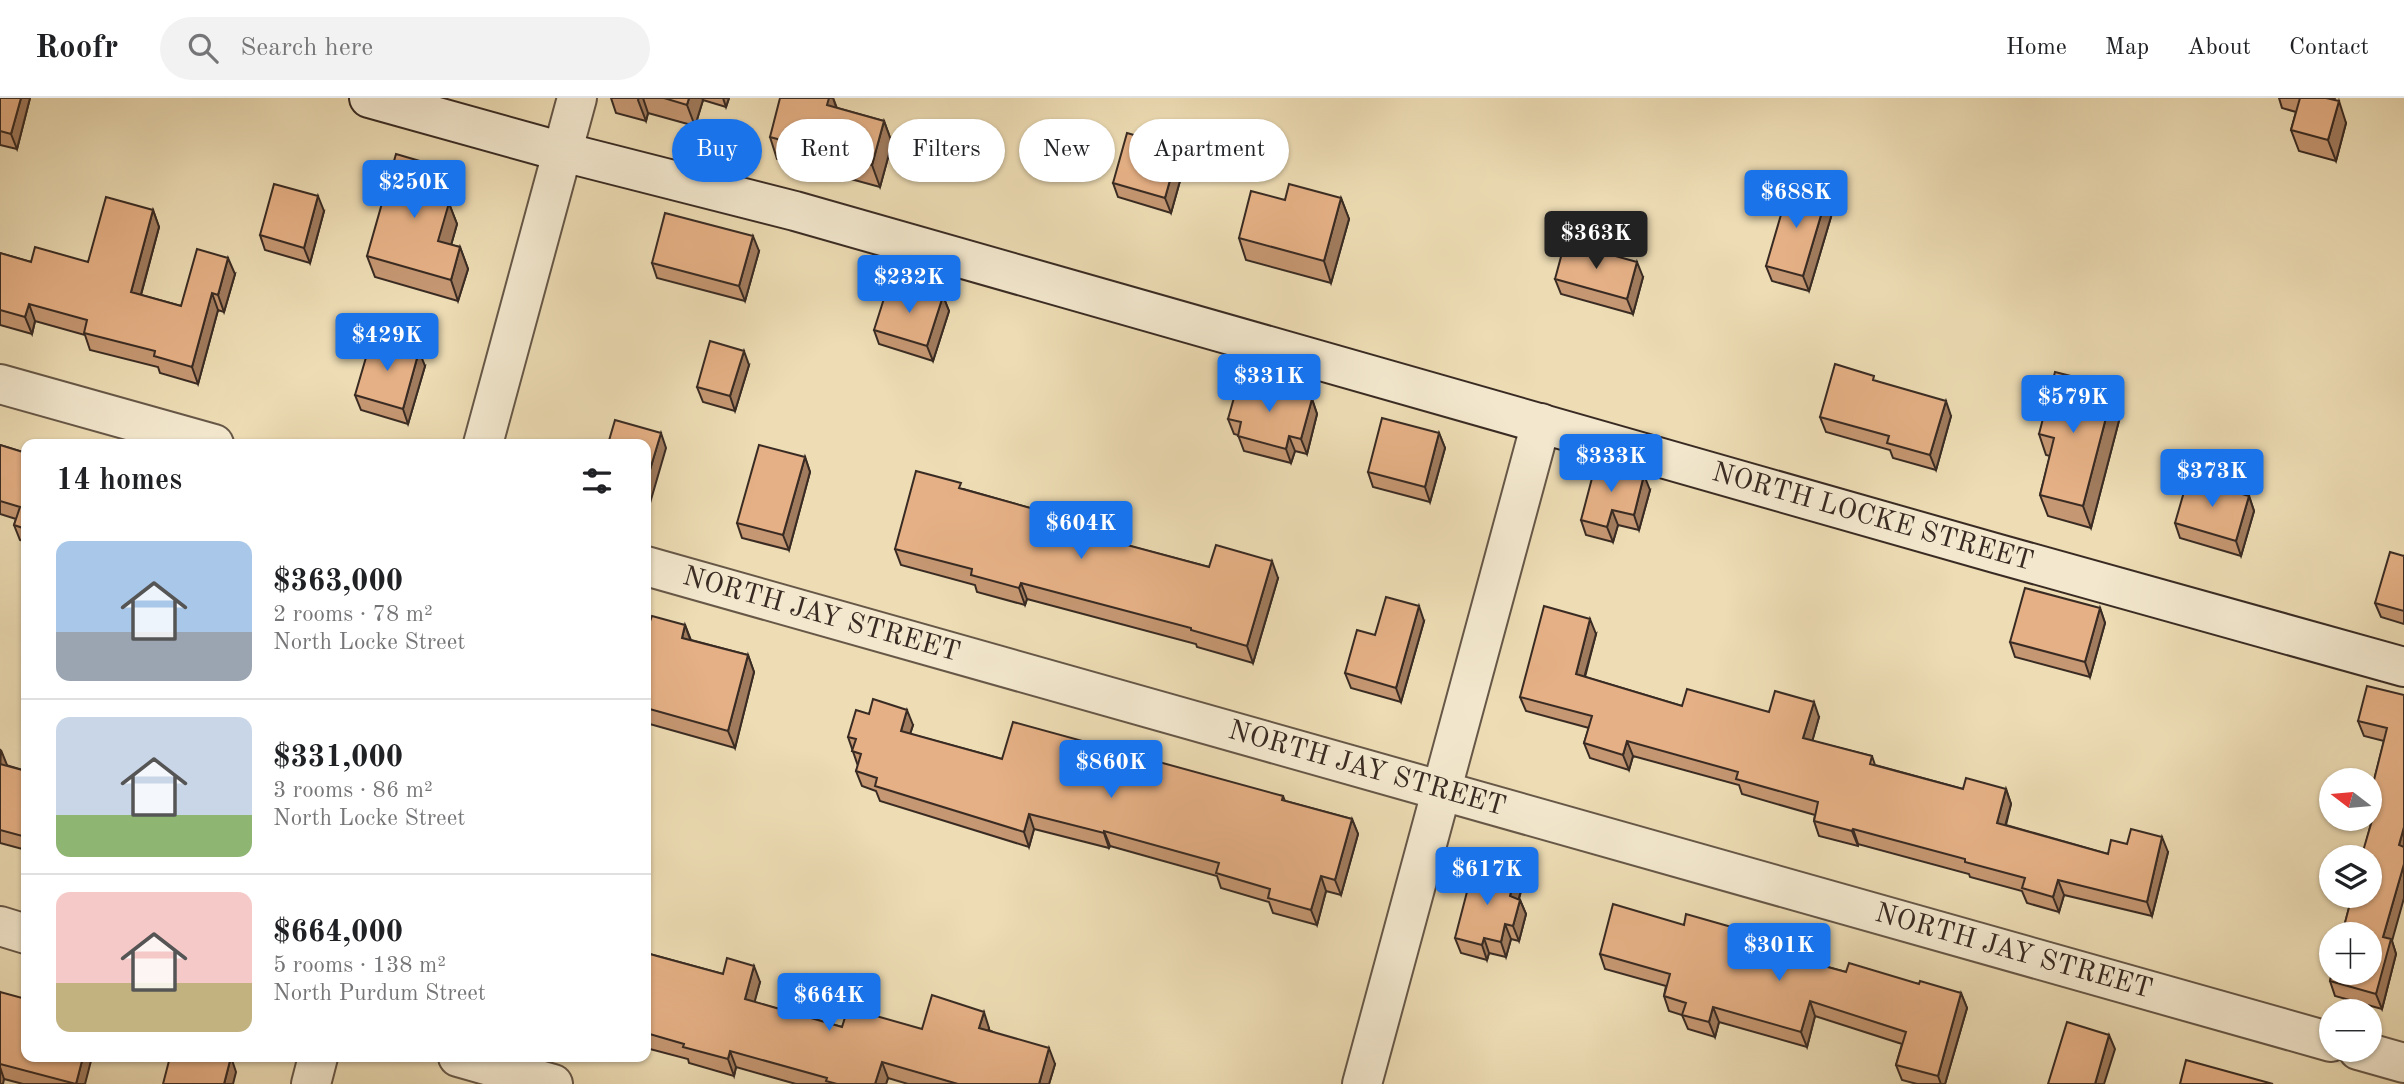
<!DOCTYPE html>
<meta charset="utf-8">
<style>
:root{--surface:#fff;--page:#f2f2f2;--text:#202124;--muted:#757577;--line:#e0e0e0;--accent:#1a73e8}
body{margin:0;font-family:"Old Standard TT",serif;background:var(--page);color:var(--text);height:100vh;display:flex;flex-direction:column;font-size:26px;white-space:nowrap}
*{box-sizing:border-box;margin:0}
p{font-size:23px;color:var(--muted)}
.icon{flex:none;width:38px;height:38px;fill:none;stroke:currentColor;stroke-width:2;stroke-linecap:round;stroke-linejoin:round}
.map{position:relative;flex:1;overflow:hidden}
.side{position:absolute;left:21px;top:341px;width:630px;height:623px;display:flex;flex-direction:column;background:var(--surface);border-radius:14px;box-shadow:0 2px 5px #0004}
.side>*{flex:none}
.hud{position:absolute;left:672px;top:21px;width:665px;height:63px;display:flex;gap:14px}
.needle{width:46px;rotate:286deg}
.fabs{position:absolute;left:2319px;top:670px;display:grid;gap:14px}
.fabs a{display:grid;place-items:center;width:63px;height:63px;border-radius:50%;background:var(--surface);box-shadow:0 2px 5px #0004;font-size:35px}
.price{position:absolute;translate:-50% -60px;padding:0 16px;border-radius:7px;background:var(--accent);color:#fff;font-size:23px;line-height:46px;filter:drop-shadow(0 2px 4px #0008)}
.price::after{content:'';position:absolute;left:50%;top:42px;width:21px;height:16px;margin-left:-10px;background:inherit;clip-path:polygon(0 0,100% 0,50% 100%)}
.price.selected{background:#222;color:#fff}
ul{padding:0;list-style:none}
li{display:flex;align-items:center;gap:21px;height:175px;padding:0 35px}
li+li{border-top:2px solid var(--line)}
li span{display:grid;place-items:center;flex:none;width:196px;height:140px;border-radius:14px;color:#555}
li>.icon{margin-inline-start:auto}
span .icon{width:84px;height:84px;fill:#fffc;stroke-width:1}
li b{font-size:30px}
h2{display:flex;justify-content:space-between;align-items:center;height:84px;padding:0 35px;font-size:30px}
.tag{padding:0 24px;border-radius:32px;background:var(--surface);box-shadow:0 2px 5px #0004;font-size:24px;line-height:63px}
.tag.selected{background:var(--accent);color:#fff}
header{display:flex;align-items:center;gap:42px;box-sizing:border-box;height:98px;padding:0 35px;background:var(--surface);border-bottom:2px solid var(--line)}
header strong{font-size:33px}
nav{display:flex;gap:38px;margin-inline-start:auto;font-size:24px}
.search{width:490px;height:63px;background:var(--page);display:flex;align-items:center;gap:18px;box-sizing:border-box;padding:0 24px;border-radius:38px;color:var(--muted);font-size:26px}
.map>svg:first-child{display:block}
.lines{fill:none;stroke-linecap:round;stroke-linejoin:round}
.street-casing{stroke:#665747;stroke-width:42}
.secondary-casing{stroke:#392b23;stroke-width:42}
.street{stroke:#f3e8ce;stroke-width:38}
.secondary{stroke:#f3e8ce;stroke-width:38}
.wall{fill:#c59772;stroke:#392b23;stroke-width:2}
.shaded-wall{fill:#a07b5d;stroke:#392b23;stroke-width:2}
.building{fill:#e5b085;stroke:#392b23;stroke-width:2}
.labels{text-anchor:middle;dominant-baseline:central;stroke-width:6;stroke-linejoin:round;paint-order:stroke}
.street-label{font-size:28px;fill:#392b23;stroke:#f3e8ce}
</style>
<header>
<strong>Roofr</strong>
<div class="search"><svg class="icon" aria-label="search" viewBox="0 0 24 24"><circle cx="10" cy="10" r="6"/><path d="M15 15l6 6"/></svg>Search here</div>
<nav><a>Home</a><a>Map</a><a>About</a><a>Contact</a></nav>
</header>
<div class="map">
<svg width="2404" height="986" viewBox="0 0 2404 986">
<rect width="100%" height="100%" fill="#eddcb4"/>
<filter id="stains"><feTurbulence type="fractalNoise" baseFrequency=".00286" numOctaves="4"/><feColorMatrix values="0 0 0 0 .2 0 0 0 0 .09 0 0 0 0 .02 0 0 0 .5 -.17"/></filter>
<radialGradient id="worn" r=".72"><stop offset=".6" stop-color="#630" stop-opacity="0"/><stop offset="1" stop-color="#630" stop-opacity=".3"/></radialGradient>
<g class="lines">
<defs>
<g id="street">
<path d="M0,286L214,346"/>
<path d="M483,346L577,0"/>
<path id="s1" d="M646,468L2331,944"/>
<path d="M0,828L26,836"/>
<path d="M2358,952L2404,965"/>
<path d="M458,959L553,986"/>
<path d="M311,986L318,959"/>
<path d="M1362,986L1541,325"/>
</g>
<g id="secondary">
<path id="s2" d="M369,0L563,54L795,113L1995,455L2404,569"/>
</g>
</defs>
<!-- street casing -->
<use href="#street" class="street-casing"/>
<!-- secondary casing -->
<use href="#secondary" class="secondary-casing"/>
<!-- street -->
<use href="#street" class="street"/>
<!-- secondary -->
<use href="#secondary" class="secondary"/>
</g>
<!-- wall -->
<path class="wall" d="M0,0H30L17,51L0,47Z
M611,0H729L726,9L703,2L695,28L648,15L646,23L616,15Z
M833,0L837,10L884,23L892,45L880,89L777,61L770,39Z
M2279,0H2335L2334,2L2346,25L2336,63L2299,53L2291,32L2296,14L2282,10Z
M1185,65L1171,115L1118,99L1113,85Z
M455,93L450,108L457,126L451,147L460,149L468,171L458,203L375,179L367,158Z
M1341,100L1349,121L1331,185L1246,162L1239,140L1285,102Z
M153,112L159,129L141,197L181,208L235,176L224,214L218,212L198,286L160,275L158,269L90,252L85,237L35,223L32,236L0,227V155L31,164H88Z
M1833,112L1809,193L1772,183L1766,168Z
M324,113L310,165L265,152L260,137Z
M759,153L745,203L657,180L652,165Z
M1643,179L1633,216L1561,196L1555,181Z
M910,198H943L949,213L933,263L879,246L874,232Z
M749,267L735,313L703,304L697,289Z
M425,268L408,326L361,312L355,297Z
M1876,283L1951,318L1936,372L1893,360L1890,352L1826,334L1820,319Z
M1312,301L1317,316L1307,356L1295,353L1291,365L1244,353L1238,337L1234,336L1228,321Z
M2122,311L2091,430L2048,418L2040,397L2050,358L2046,357L2039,336Z
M1439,335L1445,350L1430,404L1373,389L1368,374Z
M0,347L26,355V444L20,442L14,427L16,421L0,416Z
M805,359L810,374L789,452L742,440L737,425Z
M963,391L1041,413L1044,421L1117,440L1118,445L1209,469L1278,480L1253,565L1197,549L1196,546L1027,501L1025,507L977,494L975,487L901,467L895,451Z
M1650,392L1639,432L1618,427L1613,444L1586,437L1581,422Z
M2249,398L2254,413L2241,458L2180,440L2175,425Z
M2404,458V526L2381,519L2375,505Z
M2100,510L2105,525L2090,579L2015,559L2010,544Z
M1424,523L1401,604L1351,590L1345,575L1375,537Z
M646,525L685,527L691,542L748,557L754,574L735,650L646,625Z
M1596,536L1585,579L1682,608L1769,614L1819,619L1812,643L1872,658L1875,667L1963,691H2006L2011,706L2006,727L2108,756L2127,746L2168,754L2152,818L2064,797L2059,814L2027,805L2022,793L1970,779L1969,776L1858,746V748L1819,738L1814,723L1815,717L1742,696L1739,687L1633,658L1629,672L1590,660L1584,645L1589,630L1526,613L1520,599Z
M2404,597L2392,843L2396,856L2382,911L2335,898L2330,883L2374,714L2370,701V698L2384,643L2364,638L2358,623Z
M869,616L913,627L910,636L1002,661L1283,698L1285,703L1352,721L1358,736L1341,797L1326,793L1317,827L1273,815L1269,804L1221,790L1217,778L1110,748L1109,750L1034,731L1029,749L880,703L876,693L862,688L856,673L858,668L848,639Z
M0,651L6,667L26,673V752L0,745Z
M1521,793L1519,801L1520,802L1526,816L1519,843L1511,841L1506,859L1489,855L1487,862L1461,855L1455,840Z
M1684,827L1735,830L1740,845L1846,874L1919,886L1961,895L1967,910L1945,986H1917L1902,982L1896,967L1902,946L1815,918L1807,949L1719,924L1715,939L1688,931L1682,917L1669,913L1664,898L1666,888L1605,871L1600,856Z
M646,855L723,876L760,884L754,904L842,929L922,931L989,930V932L1055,966L1049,986H908L888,980L886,986H796L736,969L734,978L689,965L688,961L646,950Z
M0,894L85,986H23L4,981L0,986Z"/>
<!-- shaded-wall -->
<path class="shaded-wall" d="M21,0H30L17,51L11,36Z
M639,0H643L648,15L646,23L638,2Z
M689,0H702L703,2L695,28L687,7Z
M723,0H729L726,9Z
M822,0H833L838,15L827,9Z
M2339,3L2346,25L2336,63L2328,42Z
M884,23L892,45L880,89L872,67Z
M1179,50L1185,65L1171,115L1165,100Z
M447,71L455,93L450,108L457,126L446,165L438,143V102Z
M1827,97L1833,112L1809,193L1803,178Z
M318,98L324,113L310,165L304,150Z
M1341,100L1349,121L1331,185L1324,163Z
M153,112L159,129L137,211L131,194Z
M753,138L759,153L745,203L739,188Z
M460,149L468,171L458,203L451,182Z
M228,160L235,176L224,214L218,197Z
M1637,164L1643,179L1633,216L1627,201Z
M212,195L218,212L198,286L192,269Z
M943,198L949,213L933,263L927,248Z
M29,206L35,223L32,236L25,219Z
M419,253L425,268L408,326L403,311Z
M744,253L749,267L735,313L730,298Z
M2114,289L2122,311L2091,430L2083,408Z
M1312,301L1317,316L1307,356L1301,341Z
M1946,303L1951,318L1936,372L1930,357Z
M661,335L666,350L648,412L646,406V385Z
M1439,335L1445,350L1430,404L1425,389Z
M1289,338L1295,353L1291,365L1286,351Z
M805,359L810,374L789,452L783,437Z
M1644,377L1650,392L1639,432L1634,417Z
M2249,398L2254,413L2241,458L2236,443Z
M1612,412L1618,427L1613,444L1607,429Z
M1272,463L1278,480L1253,565L1247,548Z
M1021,485L1027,501L1025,507L1019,490Z
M1419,508L1424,523L1401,604L1396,590Z
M2100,510L2105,525L2090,579L2085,564Z
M1590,521L1596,536L1581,591L1576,576Z
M685,527L691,544L682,540Z
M748,557L754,574L735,650L728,633Z
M1814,604L1819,619L1809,655L1803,640Z
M907,612L913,627L906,648L901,633Z
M1627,643L1633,658L1629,672L1623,657Z
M1,652L7,667L3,680L0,671Z
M2006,691L2011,706L2002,739L1997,725Z
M1029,716L1034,731L1029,749L1024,734Z
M1352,721L1358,736L1341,797L1335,782Z
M2404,729V760L2399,747Z
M1853,731L1858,746V748L1852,733Z
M1104,733L1110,748L1109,750L1104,735Z
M2162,739L2168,754L2152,818L2147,804Z
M2404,766V800L2392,843L2396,856L2382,911L2376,896L2383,839Z
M1321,778L1326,793L1317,827L1311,812Z
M1515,778L1521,793L1515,813L1510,798Z
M2058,782L2064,797L2059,814L2053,799Z
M1520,802L1526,816L1519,843L1513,828Z
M1505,826L1511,841L1506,859L1501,844Z
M1735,830L1740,845L1732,843Z
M1484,840L1489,855L1487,862L1482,847Z
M754,868L760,884L751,917L745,901Z
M1961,895L1967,910L1945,986H1941L1938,978Z
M1810,903L1815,918L1807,949L1801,934Z
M1713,909L1719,924L1715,939L1709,924Z
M984,914L989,930L985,946L979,930Z
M2109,937L2115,951L2104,986H2095Z
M1049,950L1055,966L1049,986H1039Z
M730,953L736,969L734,978L728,961Z
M83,959H92L85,986H76Z
M231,959L236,974L233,986H224Z
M882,964L888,980L886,986H875Z
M0,969L4,981L3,986H0Z"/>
<!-- building -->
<path class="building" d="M0,0H21L11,36L0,33Z
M664,0H689L687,7Z
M780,0H829L827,7L884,23L872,67L770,39Z
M2300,0H2326L2339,3L2328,42L2291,32Z
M1127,35L1179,50L1165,100L1113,85Z
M396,56L447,71L438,102L449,105L438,143L460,149L451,182L367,158Z
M274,86L318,98L304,150L260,137Z
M1289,86L1341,100L1324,163L1239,140L1251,93L1285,102Z
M1790,86L1827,97L1803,178L1766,168Z
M106,99L153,112L131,194L181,208L197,151L228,160L218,197L212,195L192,269L154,258L155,253L84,235L87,222L29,206L25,219L0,212V155L31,164L35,149L88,164Z
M665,115L753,138L739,188L652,165Z
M1565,144L1637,164L1627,201L1555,181Z
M912,188L943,198L927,248L874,232L887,191L910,198Z
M372,239L419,253L403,311L355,297Z
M710,243L744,253L730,298L697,289Z
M1835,266L1874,278L1873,282L1946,303L1930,357L1887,345L1889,338L1820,319Z
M2055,274L2114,289L2083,408L2040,397L2054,340L2039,336Z
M1239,282L1312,301L1301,341L1289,338L1286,351L1238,338L1241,324L1228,321Z
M1382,320L1439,335L1425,389L1368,374Z
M615,322L661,335L646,385V346H608Z
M0,347L26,355V431L14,427L20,409L0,403Z
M759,347L805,359L783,437L737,425Z
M1596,365L1644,377L1634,417L1612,412L1607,429L1581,422Z
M916,373L961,385L959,390L1041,413L1039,420L1117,440L1116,444L1209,469L1216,447L1272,463L1247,548L1191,532V530L1021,485L1019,490L971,477L972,471L895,451Z
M2188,380L2249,398L2236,443L2175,425Z
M2390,454L2404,458V513L2375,505Z
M2025,490L2100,510L2085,564L2010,544Z
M1386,499L1419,508L1396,590L1345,575L1357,532L1375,537Z
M1544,508L1590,521L1576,576L1682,608L1687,591L1769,614L1775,593L1814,604L1803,640L1872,658L1870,666L1963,691L1966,680L2006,691L1997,725L2108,756L2111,742L2127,746L2131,731L2162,739L2147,804L2058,782L2053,799L2022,790L2025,780L1965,764V761L1853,731L1852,733L1814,723L1818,704L1736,681L1738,674L1627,643L1623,657L1584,645L1592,618L1520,599Z
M652,518L685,527L682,540L748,557L728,633L646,610V525L649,526Z
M2367,588L2404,597V729L2399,747L2404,749V766L2383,839L2391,841L2376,896L2330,883L2332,875H2370V836H2342L2352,798H2370V760H2361L2378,702L2370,700V698L2387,630L2358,623Z
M873,601L907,612L901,633L1002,661L1013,624L1283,698L1282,702L1352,721L1335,782L1321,778L1311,812L1268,800L1270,791L1216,775L1219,765L1104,733V735L1029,716L1024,734L875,688L877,680L856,673L861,656L852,653L856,641L848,639L856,612L869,616Z
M0,666L26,673V739L0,732Z
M1474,767L1515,778L1510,798L1520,802L1513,828L1505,826L1501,844L1484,840L1482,847L1455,840Z
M1613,806L1684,827L1686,816L1735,830L1732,843L1846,874L1849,865L1919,886L1920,883L1961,895L1938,978L1896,967L1906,934L1810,903L1801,934L1713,909L1709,924L1682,917L1686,905L1664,898L1670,876L1600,856Z
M646,855L723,876L727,860L754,868L745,901L842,929L848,910L922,931L932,897L984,914L979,930L1049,950L1039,986H958L882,964L875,986H837L826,983L827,980L730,953L728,961L683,949L684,946L646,935Z
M0,894L26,901V959H83L76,986L0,966Z
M2067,924L2109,937L2095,986H2048Z
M170,959H231L224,986H163Z
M2186,962L2273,986H2180Z"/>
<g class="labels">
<!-- street labels -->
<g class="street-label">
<text stroke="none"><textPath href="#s2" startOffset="1561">NORTH LOCKE STREET</textPath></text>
<text stroke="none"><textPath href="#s1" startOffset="182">NORTH JAY STREET</textPath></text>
<text stroke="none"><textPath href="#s1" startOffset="749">NORTH JAY STREET</textPath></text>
<text stroke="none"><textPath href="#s1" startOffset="1421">NORTH JAY STREET</textPath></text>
</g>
</g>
<rect width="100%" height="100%" filter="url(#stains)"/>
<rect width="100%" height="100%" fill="url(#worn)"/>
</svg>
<div class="fabs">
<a><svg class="needle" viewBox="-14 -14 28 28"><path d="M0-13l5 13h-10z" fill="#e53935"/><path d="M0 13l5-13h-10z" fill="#757577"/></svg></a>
<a><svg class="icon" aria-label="layers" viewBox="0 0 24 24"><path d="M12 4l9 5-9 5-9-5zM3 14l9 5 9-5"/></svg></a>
<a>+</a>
<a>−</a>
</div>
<b class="price" style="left:414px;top:122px">$250K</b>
<b class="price" style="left:1796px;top:132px">$688K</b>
<b class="price selected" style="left:1596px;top:173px">$363K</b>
<b class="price" style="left:909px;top:217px">$232K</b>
<b class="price" style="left:387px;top:275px">$429K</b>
<b class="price" style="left:1269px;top:316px">$331K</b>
<b class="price" style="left:2073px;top:337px">$579K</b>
<b class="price" style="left:1611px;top:396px">$333K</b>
<b class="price" style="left:2212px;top:411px">$373K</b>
<b class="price" style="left:1081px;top:463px">$604K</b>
<b class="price" style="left:1111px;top:702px">$860K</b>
<b class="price" style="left:1487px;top:809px">$617K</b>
<b class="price" style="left:1779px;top:885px">$301K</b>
<b class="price" style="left:829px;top:935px">$664K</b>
<div class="hud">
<a class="tag selected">Buy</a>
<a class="tag">Rent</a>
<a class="tag">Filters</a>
<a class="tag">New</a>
<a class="tag">Apartment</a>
</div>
<section class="side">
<h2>14 homes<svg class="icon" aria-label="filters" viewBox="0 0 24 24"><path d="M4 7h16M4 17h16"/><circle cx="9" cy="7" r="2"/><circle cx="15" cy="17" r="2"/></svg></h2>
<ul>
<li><span style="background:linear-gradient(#a9c7e8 65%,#9aa5b1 0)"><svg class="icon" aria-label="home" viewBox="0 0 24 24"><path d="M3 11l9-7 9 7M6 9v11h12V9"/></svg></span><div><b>$363,000</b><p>2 rooms · 78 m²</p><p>North Locke Street</p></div></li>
<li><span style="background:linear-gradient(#c9d6e8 70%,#8fb573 0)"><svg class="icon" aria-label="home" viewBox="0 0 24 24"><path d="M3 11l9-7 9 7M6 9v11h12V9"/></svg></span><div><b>$331,000</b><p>3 rooms · 86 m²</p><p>North Locke Street</p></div></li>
<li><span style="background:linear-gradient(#f6c9c9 65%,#c2b280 0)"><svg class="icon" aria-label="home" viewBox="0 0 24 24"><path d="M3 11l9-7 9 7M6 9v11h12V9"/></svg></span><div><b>$664,000</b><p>5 rooms · 138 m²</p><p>North Purdum Street</p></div></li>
</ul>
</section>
</div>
